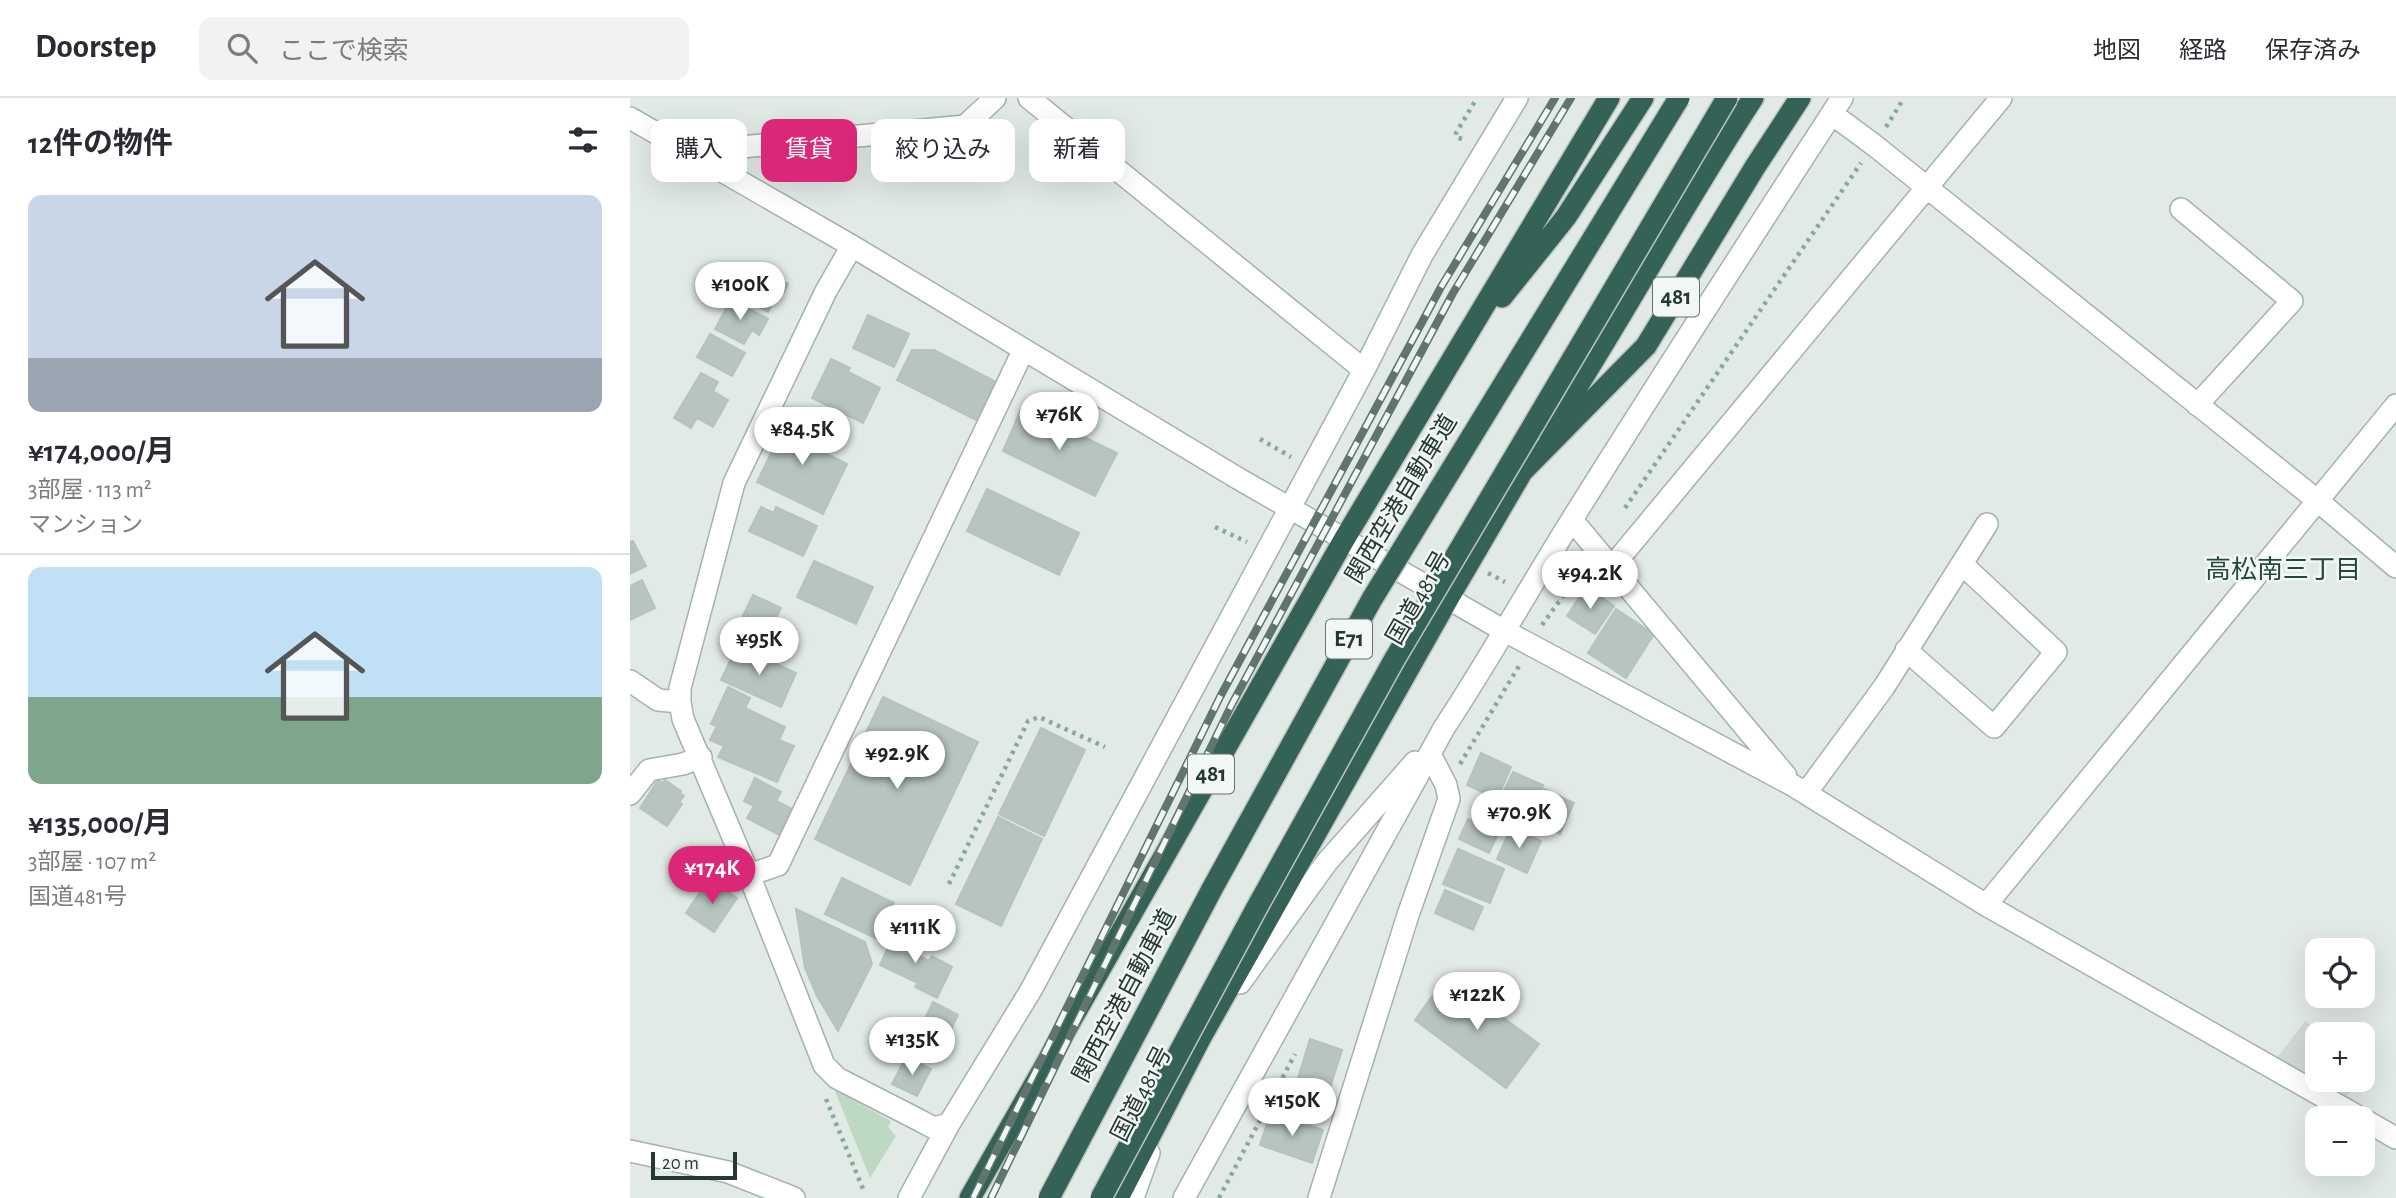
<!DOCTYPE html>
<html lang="ja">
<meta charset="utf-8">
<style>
:root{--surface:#fff;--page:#f2f2f3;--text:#2b2b33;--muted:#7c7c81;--line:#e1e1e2;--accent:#db2777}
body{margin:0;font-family:"Alegreya Sans","Noto Sans JP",sans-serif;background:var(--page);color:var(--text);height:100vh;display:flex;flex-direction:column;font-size:26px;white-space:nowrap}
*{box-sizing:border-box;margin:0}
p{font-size:23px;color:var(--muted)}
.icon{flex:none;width:38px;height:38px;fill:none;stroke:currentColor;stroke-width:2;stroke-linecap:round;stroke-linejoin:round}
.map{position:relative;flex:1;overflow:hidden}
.panel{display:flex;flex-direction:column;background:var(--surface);width:630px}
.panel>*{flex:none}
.banner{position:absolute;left:21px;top:21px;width:665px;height:63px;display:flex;gap:14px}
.controls{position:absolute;left:1675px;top:840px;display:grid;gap:14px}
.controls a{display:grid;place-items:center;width:70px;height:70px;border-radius:14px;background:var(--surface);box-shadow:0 7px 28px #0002;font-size:35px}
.scale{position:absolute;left:21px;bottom:18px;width:86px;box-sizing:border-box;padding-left:7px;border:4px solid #243933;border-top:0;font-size:19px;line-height:24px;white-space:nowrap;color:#243933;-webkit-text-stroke:5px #f2f7f5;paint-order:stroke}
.price{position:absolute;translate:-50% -60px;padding:0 16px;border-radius:24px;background:#fff;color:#222;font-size:23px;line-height:46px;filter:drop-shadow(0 2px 4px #0008)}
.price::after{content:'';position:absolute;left:50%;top:42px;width:21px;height:16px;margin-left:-10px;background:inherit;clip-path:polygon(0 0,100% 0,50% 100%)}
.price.current{background:var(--accent);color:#fff}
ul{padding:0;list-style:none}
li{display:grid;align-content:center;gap:14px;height:371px;padding:0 28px}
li+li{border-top:2px solid var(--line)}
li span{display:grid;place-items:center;height:217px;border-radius:14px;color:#555}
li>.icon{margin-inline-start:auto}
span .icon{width:126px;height:126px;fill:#fffc;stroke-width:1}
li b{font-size:30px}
h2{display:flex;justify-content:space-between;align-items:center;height:84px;padding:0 28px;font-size:30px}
.pill{padding:0 24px;border-radius:14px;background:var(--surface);box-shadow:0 7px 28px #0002;font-size:24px;line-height:63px}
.pill.current{background:var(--accent);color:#fff}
header{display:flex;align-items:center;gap:42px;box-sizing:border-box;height:98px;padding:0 35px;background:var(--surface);border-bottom:2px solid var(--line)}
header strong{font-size:33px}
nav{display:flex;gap:38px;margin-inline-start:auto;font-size:24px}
.search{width:490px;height:63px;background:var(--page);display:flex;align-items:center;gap:18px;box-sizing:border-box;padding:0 24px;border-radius:14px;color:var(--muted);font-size:26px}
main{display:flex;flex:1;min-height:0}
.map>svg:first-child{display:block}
.built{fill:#d0dad5}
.green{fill:#bdd9c4}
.building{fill:#b8c5bf;stroke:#b5c3bd;stroke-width:2}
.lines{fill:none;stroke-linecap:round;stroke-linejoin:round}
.minor-casing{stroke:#a5b1ad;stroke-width:24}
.highway-casing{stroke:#bdc4c2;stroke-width:24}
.path{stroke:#86aa9e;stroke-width:4.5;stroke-dasharray:3.5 5;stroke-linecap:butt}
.minor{stroke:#fff;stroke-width:21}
.highway{stroke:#346257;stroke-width:21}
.rail-casing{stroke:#5f756e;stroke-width:8}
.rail{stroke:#f2f7f5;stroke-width:5;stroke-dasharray:16;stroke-linecap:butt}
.highway-bridge-casing{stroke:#bdc4c2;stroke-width:24;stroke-linecap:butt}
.highway-bridge{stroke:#346257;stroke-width:21}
.labels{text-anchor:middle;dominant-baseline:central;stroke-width:5;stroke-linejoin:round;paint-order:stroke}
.shield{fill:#f2f7f5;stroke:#62726d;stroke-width:2}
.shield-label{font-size:23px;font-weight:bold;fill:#243933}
.street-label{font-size:24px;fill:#243933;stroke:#f2f7f5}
.neighbourhood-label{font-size:26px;fill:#23493e;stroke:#f2f7f5}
</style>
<header>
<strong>Doorstep</strong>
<div class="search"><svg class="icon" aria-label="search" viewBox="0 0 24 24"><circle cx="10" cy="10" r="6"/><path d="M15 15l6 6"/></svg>ここで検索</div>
<nav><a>地図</a><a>経路</a><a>保存済み</a></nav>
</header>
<main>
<section class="panel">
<h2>12件の物件<svg class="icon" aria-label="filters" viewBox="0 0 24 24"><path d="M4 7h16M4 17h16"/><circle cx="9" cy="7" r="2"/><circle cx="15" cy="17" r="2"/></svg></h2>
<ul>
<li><span style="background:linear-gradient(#c9d6e8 75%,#9aa5b1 0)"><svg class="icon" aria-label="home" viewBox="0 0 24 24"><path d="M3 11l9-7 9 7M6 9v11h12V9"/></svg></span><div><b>¥174,000/月</b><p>3部屋 · 113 m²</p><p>マンション</p></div></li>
<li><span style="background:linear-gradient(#bfe0f5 60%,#7fa58c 0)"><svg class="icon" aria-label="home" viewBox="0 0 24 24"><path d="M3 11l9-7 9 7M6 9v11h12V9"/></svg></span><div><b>¥135,000/月</b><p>3部屋 · 107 m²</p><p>国道481号</p></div></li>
</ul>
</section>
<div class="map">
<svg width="1766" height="1100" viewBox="0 0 1766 1100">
<rect width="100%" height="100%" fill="#e2eae6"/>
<!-- built -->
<path class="built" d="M1675,923L1693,936H1687V982H1726L1712,1008L1641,968Z"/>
<!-- green -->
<path class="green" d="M204,991L261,1023L258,1029L266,1038L240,1080Z"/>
<!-- building -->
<path class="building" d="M121,165L158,186L154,194L150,192L138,214L105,196Z
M101,201L138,221L129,237L122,232L114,246L85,231Z
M238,217L279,236L264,269L223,250Z
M80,236L115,255L102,278L67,259Z
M282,252H304L366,284L346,322L267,282Z
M201,261L220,270L218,274L250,290L233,325L182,300Z
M71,275L88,284L83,293L98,302L83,329L67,320L61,330L44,320Z
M392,309L487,355L465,398L373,353Z
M159,319L195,337L189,352L217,366L193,416L127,384Z
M357,391L449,435L429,477L337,433Z
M131,409L144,415L146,409L187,428L173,458L119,433Z
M3,443L16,468L0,476V444Z
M184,463L243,489L226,526L167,499Z
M12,482L25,510L0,522V488Z
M956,489L984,508L965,536L937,518Z
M123,497L151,510L138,537L110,524Z
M986,511L1024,536L996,580L958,555Z
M128,536L158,550L152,563L122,549Z
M107,548L166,575L151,609L91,582Z
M98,589L120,600L115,610L155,629L149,642L164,648L147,684L88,659L94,648L80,642L87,628L81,626Z
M253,599L348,644L280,787L185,741Z
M411,630L455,652L414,738L369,716Z
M851,655L881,669L867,701L837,687Z
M883,674L913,687L899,719L868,705Z
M125,680L151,694L146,703L162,711L149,737L117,720L124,708L114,703Z
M28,682L33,685L35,682L51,693L50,695L54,698L49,704L52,706L37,728L10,710Z
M914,691L944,705L930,736L900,723Z
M368,719L412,741L371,828L326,806Z
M838,721L869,734L859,755L829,741Z
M881,729L911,743L897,775L867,761Z
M828,751L874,771L860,805L813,786Z
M212,780L264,805L247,841L195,816Z
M79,781L107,800L84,834L56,815Z
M815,792L853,809L843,832L805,815Z
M166,811L235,844L242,866L208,933L187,898L175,870Z
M267,830L285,839L279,853L299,863L302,858L322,869L307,900L285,889L288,885L250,867Z
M817,878L909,946L876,990L785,922Z
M303,904L328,917L316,942L291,929Z
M680,941L712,952L700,990L668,980Z
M276,959L301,971L287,998L262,986Z
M641,1014L693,1032L682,1065L630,1047Z"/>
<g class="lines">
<defs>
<path id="minor" d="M399,0L734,272
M1202,16L1244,47L1688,403L1766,469
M0,20L222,148L609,381L873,532L1164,688L1356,807L1766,1040
M58,54L335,28L365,0
M1551,111L1662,203L1567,307
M222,148L196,193L104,385L50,590V604L53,621L119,777L194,967L207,980L287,1021L304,1030L319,1026
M942,422L1156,678
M981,470L1371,0
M1276,552L1364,629L1426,554L1332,466
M0,583L28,602L50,604
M1176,695L1254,589L1357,426
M0,696L19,672L53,666L71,659
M119,777L148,767L393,253
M1356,807L1766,307
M610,885L697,764L785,664
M0,1053L98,1074L164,1100
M279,1100L319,1026L401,892L734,272L792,157L887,0
M503,1100L519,1055
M554,1100L814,630C858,563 898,492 941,423C1030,281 1121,140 1212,0
M689,1100L778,817L819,701L816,687L800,656"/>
<path id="highway" d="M872,199L936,119L1013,0
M918,335C989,226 1051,110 1123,0
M340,1100L715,440L979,0
M488,1100L571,939L819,499L892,374L1016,248L1125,69L1170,0"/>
</defs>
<!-- minor casing -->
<use href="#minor" class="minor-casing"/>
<!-- highway casing -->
<use href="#highway" class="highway-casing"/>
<!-- path -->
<path class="path" d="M1256,29L1274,0
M832,41L826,39V35L847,0
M630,341L661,359
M995,410L1231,65
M585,429L617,444
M858,475L875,484
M912,527L952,472
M830,666L889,568
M319,786L398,623L409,619L475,649
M196,1001L233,1091
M589,1100L665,956"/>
<!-- minor -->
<use href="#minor" class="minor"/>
<!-- highway -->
<use href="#highway" class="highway"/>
<defs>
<path id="rail" d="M343,1100L590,599L811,189L925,0
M361,1100L602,606L823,195L941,0"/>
</defs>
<!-- rail casing -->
<use href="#rail" class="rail-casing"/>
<!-- rail -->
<use href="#rail" class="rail"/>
<defs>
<path id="highway-bridge" d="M419,1100L582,791L742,501L1049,0
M471,1100L626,811L764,562L1097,0"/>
</defs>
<!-- highway-bridge casing -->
<use href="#highway-bridge" class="highway-bridge-casing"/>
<!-- highway-bridge -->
<use href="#highway-bridge" class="highway-bridge"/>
</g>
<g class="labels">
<!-- shield labels -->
<g class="shield">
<rect x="1023" y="179.5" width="46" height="39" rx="5"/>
<rect x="696" y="521.5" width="46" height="39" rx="5"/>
<rect x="558" y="656.5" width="46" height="39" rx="5"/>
</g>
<g class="shield-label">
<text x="1046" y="199">481</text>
<text x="719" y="541">E71</text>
<text x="581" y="676">481</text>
</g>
<!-- street labels -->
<g class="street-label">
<text transform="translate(772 401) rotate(-59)">関西空港自動車道</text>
<text transform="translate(789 500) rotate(-60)">国道481号</text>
<text transform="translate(495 898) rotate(-62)">関西空港自動車道</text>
<text transform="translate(512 996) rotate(-63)">国道481号</text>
</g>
<!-- neighbourhood labels -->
<g class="neighbourhood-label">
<text x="1653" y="472">高松南三丁目</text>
</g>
</g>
</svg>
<div class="controls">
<a><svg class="icon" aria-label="locate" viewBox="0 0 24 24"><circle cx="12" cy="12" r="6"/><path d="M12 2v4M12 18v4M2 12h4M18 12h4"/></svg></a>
<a>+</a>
<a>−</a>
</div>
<div class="scale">20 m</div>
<b class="price" style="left:110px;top:224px">¥100K</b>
<b class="price" style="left:429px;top:354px">¥76K</b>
<b class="price" style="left:172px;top:369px">¥84.5K</b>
<b class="price" style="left:960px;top:513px">¥94.2K</b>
<b class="price" style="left:129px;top:579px">¥95K</b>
<b class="price" style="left:267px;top:693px">¥92.9K</b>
<b class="price" style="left:889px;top:752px">¥70.9K</b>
<b class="price current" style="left:82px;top:808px">¥174K</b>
<b class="price" style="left:285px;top:867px">¥111K</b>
<b class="price" style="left:847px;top:934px">¥122K</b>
<b class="price" style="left:282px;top:979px">¥135K</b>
<b class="price" style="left:662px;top:1040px">¥150K</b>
<div class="banner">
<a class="pill">購入</a>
<a class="pill current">賃貸</a>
<a class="pill">絞り込み</a>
<a class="pill">新着</a>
</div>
</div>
</main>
